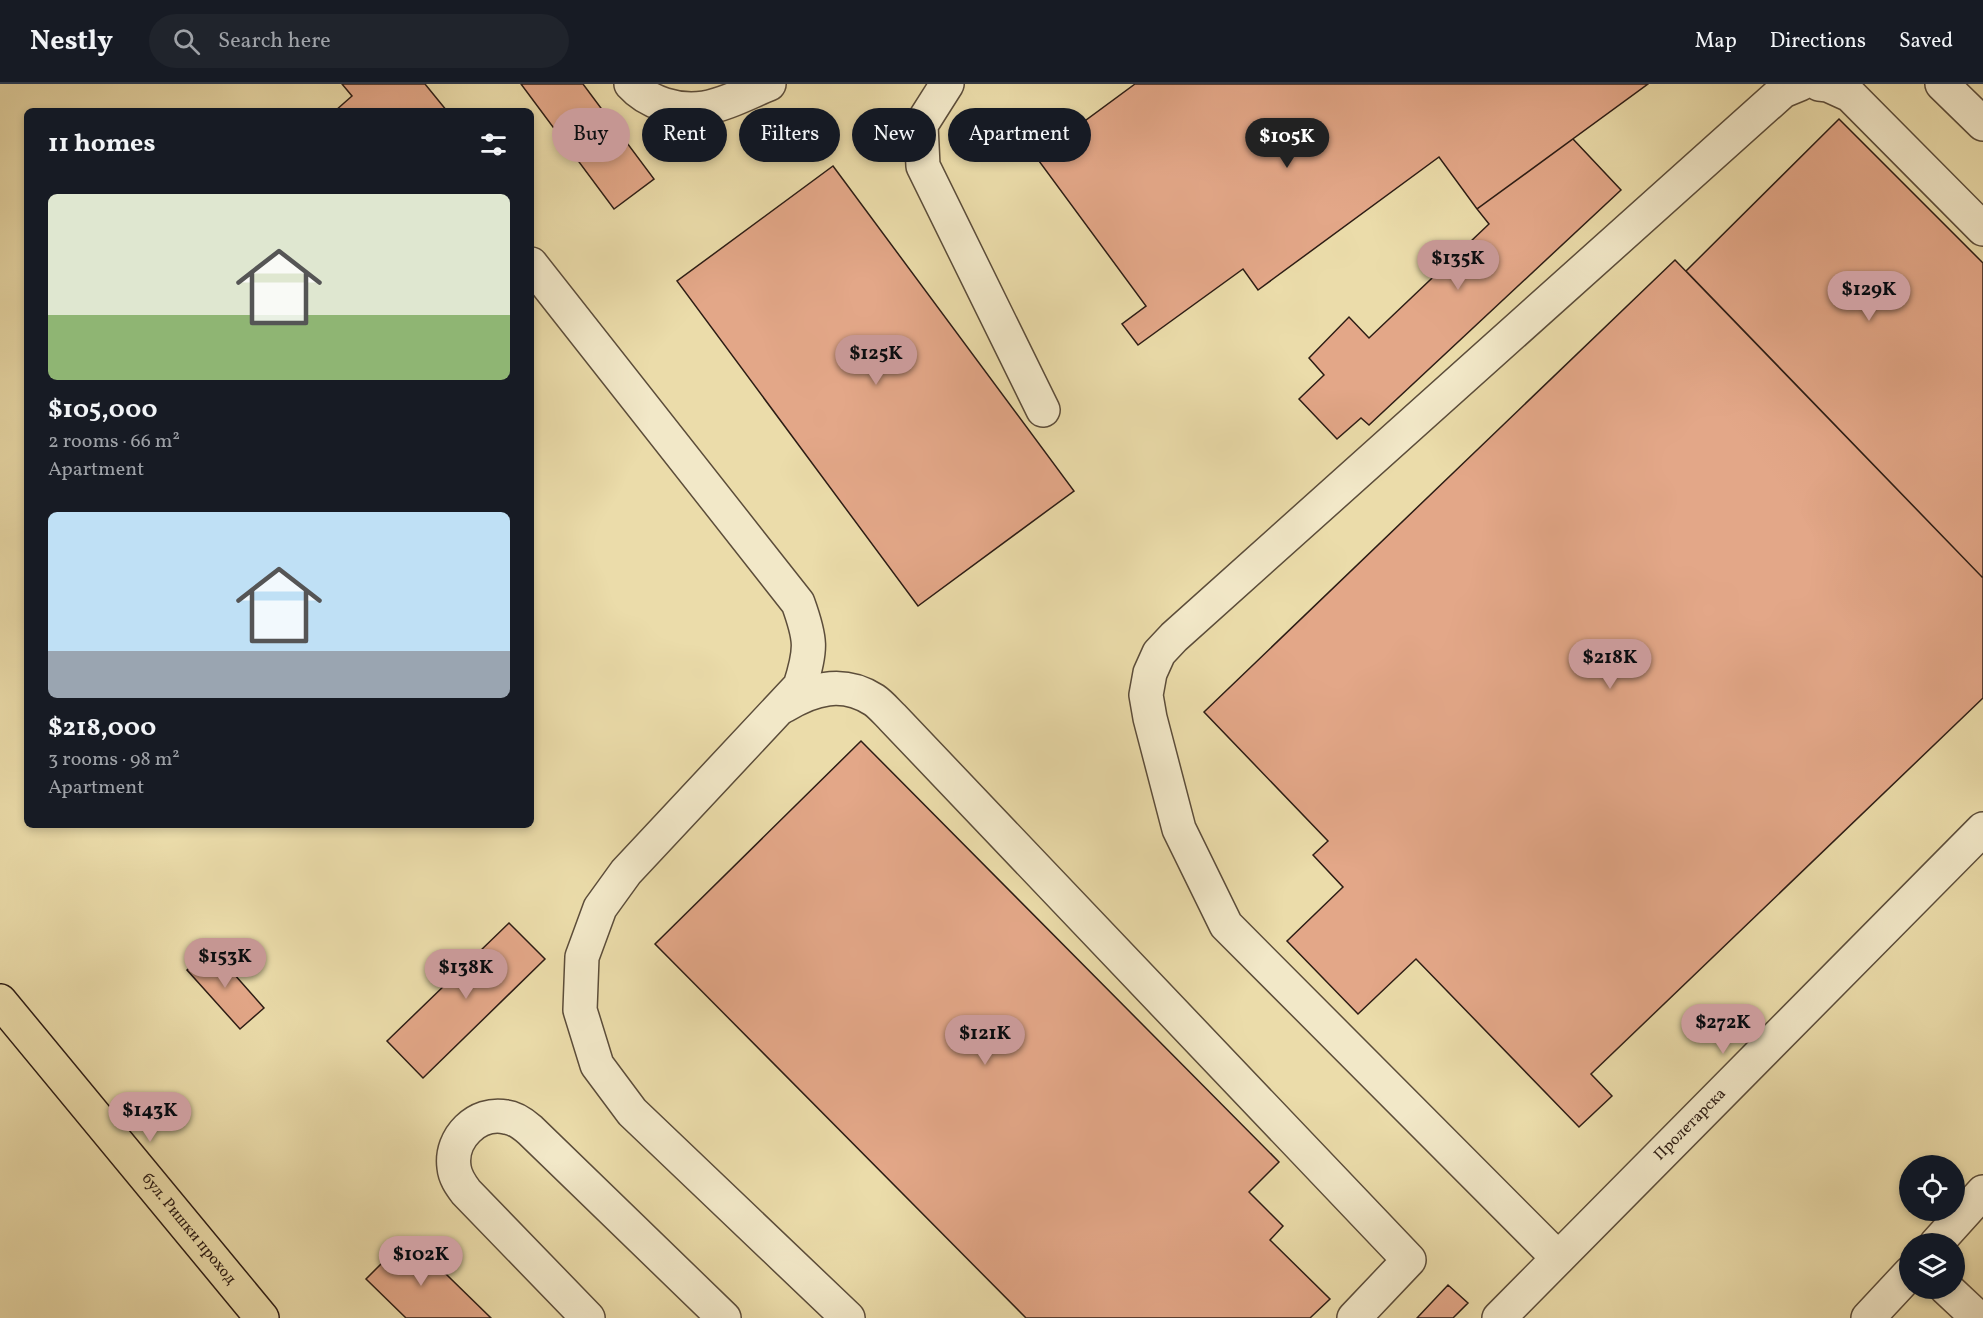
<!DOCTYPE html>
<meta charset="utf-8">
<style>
:root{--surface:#171b24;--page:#20242c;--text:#f1f3f6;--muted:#9ea1a6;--line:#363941;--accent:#c59692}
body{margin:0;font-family:Vollkorn,serif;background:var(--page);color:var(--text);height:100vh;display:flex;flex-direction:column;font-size:22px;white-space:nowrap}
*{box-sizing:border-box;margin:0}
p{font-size:20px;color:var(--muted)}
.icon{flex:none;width:33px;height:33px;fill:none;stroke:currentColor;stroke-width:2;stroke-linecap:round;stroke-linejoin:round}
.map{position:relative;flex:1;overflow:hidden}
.details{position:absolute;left:24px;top:24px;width:510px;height:720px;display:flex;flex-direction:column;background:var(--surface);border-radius:9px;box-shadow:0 3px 9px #0003}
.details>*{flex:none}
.guide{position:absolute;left:552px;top:24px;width:570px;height:54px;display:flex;gap:12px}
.tools{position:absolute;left:1899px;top:1071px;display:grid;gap:12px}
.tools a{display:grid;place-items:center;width:66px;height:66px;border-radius:50%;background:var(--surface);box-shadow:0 3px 9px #0003;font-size:30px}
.price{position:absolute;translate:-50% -51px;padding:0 14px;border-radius:21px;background:var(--accent);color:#111;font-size:20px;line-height:39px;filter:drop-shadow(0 2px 3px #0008)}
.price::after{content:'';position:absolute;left:50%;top:36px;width:18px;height:14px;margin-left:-9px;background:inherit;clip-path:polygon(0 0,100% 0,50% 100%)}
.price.selected{background:#222;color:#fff}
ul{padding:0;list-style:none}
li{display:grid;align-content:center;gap:12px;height:318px;padding:0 24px}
li span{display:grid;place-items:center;height:186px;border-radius:9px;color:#555}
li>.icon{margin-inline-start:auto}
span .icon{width:108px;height:108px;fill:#fffc;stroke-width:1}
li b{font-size:26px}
h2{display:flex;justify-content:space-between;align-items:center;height:72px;padding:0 24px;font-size:26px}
.pill{padding:0 21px;border-radius:27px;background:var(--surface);box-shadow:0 3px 9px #0003;font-size:21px;line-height:54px}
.pill.selected{background:var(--accent);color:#111}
header{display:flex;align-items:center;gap:36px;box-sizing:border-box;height:84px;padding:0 30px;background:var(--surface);border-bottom:2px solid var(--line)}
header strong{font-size:28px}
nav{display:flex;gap:33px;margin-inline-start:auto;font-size:21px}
.search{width:420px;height:54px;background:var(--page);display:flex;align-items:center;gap:15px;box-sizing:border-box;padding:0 21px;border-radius:33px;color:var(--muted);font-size:22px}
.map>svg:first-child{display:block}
.building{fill:#e3a788;stroke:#2d1d15;stroke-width:1.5}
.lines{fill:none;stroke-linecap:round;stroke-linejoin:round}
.minor-casing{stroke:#5c4d3a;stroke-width:36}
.major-casing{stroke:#2d1d15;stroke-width:36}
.minor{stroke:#f2e8c8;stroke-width:33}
.major{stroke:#ebdcaa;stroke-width:33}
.labels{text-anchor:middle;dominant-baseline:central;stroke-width:6;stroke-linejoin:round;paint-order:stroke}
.street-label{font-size:16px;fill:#2d1d15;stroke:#f2e8c8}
</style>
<header>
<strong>Nestly</strong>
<div class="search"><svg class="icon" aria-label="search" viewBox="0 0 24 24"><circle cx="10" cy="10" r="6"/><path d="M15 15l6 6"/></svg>Search here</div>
<nav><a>Map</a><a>Directions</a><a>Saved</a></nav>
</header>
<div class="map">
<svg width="1983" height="1234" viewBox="0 0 1983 1234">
<rect width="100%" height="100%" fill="#ebdcaa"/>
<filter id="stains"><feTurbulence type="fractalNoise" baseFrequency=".00333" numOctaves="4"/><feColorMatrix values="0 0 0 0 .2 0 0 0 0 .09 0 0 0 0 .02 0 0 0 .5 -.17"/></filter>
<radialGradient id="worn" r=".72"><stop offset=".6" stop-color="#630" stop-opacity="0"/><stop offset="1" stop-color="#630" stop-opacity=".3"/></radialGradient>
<!-- building -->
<path class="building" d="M342,0H425L447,27H335L352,12Z
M521,0H583L654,95L614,125Z
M1135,0H1648L1477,125L1439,73L1258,206L1243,185L1138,261L1122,240L1146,222L1036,73Z
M1839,35L1983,179V494L1686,187Z
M1573,55L1621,106L1369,341L1361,334L1337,355L1299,315L1324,291L1309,274L1349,233L1369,254L1489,140L1477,125Z
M833,82L1074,407L918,522L677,197Z
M1675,176L1983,494V614L1591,990L1612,1012L1579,1043L1416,875L1358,930L1287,857L1343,803L1313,771L1328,757L1204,628Z
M861,657L1279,1078L1249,1108L1283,1142L1270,1156L1330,1215L1310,1234H1026L655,860Z
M509,839L545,875L423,994L387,957Z
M211,864L264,924L240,945L187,886Z
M408,1153L491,1234H406L366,1195Z
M1448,1201L1468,1219L1453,1234H1417Z"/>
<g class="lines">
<defs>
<g id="minor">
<path d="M631,0C648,19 678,28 704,24C725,21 749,8 769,0"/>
<path d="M947,0L921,41L923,82L1043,326"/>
<path d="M1819,0L1828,1L1850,11L1983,145"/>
<path d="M1942,0L1983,40"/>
<path d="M531,180L798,519C811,555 812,565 800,602L626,788L600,824L582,873L580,926L597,981L632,1028L848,1234"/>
<path d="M784,622C813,604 843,596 874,616C880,620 886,627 892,633L1409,1176L1354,1234"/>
<path d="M1936,1160L1983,1108"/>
<path d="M1558,1174L1226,841L1179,745L1150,634L1146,611L1150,589L1159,569L1174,553L1783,7L1800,0"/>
<path d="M1946,1204L1978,1234"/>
<path d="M588,1234L466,1108C460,1100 455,1093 454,1083C450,1054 477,1027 506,1033C515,1034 523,1040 530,1046L724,1234"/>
<path id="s1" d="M1499,1234L1983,745"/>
<path d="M1868,1234L1910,1189"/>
</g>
<g id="major">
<path id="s2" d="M0,917L262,1234"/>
</g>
</defs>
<!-- minor casing -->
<use href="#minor" class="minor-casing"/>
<!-- major casing -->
<use href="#major" class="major-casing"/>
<!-- minor -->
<use href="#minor" class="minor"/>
<!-- major -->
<use href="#major" class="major"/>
</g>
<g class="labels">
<!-- street labels -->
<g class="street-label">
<text stroke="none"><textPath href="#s1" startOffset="272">Пролетарска</textPath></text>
<text stroke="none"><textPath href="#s2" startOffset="296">бул. Ришки проход</textPath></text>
</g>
</g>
<rect width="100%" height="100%" filter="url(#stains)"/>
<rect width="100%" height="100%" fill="url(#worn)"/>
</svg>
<div class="tools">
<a><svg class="icon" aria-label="locate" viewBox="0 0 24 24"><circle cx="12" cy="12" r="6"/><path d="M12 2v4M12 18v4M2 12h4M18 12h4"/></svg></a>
<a><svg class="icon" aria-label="layers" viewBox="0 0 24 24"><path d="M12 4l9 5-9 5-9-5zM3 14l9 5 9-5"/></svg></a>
</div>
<b class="price selected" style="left:1287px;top:85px">$105K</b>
<b class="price" style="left:1458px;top:207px">$135K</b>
<b class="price" style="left:1869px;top:238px">$129K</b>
<b class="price" style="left:876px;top:302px">$125K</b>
<b class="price" style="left:1610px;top:606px">$218K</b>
<b class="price" style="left:225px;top:905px">$153K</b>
<b class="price" style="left:466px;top:916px">$138K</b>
<b class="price" style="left:1723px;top:971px">$272K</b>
<b class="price" style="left:985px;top:982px">$121K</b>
<b class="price" style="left:150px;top:1059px">$143K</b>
<b class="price" style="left:421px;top:1203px">$102K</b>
<div class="guide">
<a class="pill selected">Buy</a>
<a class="pill">Rent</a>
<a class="pill">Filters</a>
<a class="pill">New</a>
<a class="pill">Apartment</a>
</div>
<section class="details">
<h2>11 homes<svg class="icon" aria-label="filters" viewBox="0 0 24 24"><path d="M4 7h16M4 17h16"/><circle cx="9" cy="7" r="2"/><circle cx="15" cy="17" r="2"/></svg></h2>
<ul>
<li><span style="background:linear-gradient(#dfe7d0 65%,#8fb573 0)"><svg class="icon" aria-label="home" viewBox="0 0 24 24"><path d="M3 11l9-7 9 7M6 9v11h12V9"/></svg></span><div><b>$105,000</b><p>2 rooms · 66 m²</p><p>Apartment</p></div></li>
<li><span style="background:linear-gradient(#bfe0f5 75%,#9aa5b1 0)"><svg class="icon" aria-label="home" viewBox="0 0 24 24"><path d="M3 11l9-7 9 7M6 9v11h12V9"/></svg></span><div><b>$218,000</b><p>3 rooms · 98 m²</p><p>Apartment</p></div></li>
</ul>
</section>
</div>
